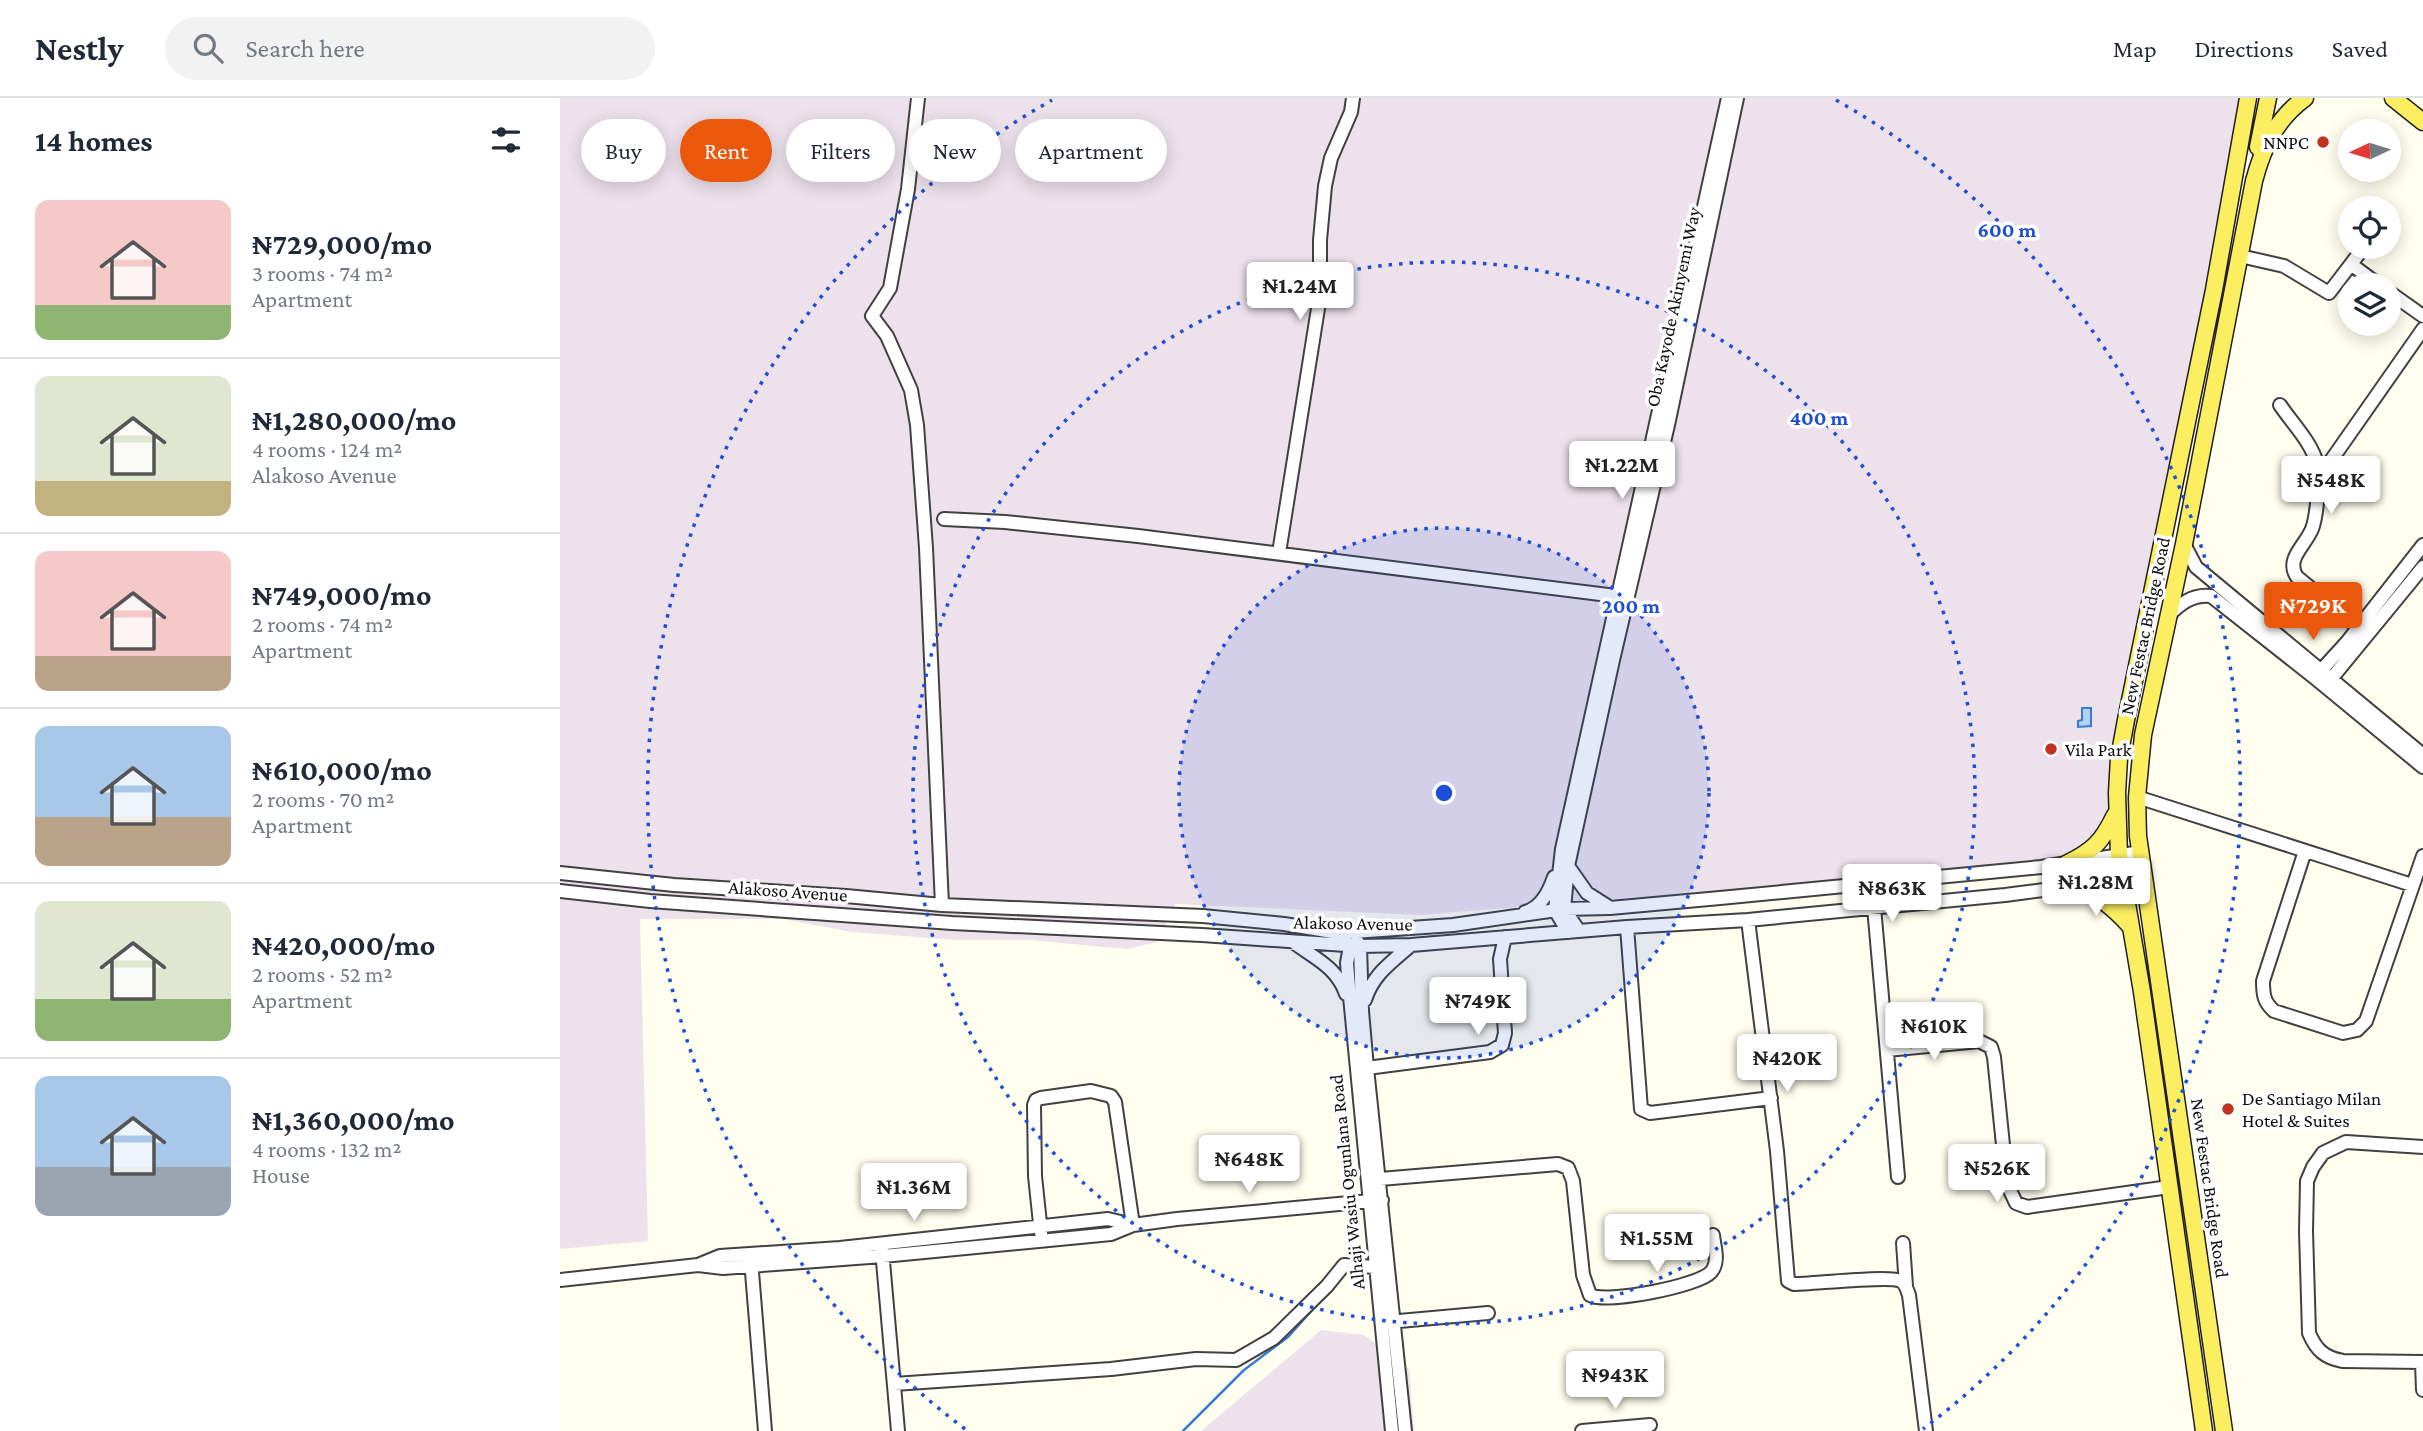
<!DOCTYPE html>
<meta charset="utf-8">
<style>
:root{--surface:#fff;--page:#f2f2f3;--text:#1f2937;--muted:#747a83;--line:#e0e1e3;--accent:#ea580c}
body{margin:0;font-family:"Crimson Pro",serif;background:var(--page);color:var(--text);height:100vh;display:flex;flex-direction:column;font-size:26px;white-space:nowrap}
*{box-sizing:border-box;margin:0}
p{font-size:23px;color:var(--muted)}
.icon{flex:none;width:38px;height:38px;fill:none;stroke:currentColor;stroke-width:2;stroke-linecap:round;stroke-linejoin:round}
.map{position:relative;flex:1;overflow:hidden}
.side{display:flex;flex-direction:column;background:var(--surface);width:560px}
.side>*{flex:none}
.banner{position:absolute;left:21px;top:21px;width:665px;height:63px;display:flex;gap:14px}
.needle{width:46px;rotate:266deg}
.buttons{position:absolute;left:1778px;top:21px;display:grid;gap:14px}
.buttons a{display:grid;place-items:center;width:63px;height:63px;border-radius:50%;background:var(--surface);box-shadow:0 4px 18px #0003;font-size:35px}
.price{position:absolute;translate:-50% -60px;padding:0 16px;border-radius:7px;background:#fff;color:#222;font-size:23px;line-height:46px;filter:drop-shadow(0 2px 4px #0008)}
.price::after{content:'';position:absolute;left:50%;top:42px;width:21px;height:16px;margin-left:-10px;background:inherit;clip-path:polygon(0 0,100% 0,50% 100%)}
.price.selected{background:var(--accent);color:#fff}
ul{padding:0;list-style:none}
li{display:flex;align-items:center;gap:21px;height:175px;padding:0 35px}
li+li{border-top:2px solid var(--line)}
li span{display:grid;place-items:center;flex:none;width:196px;height:140px;border-radius:14px;color:#555}
li>.icon{margin-inline-start:auto}
span .icon{width:84px;height:84px;fill:#fffc;stroke-width:1}
li b{font-size:30px}
h2{display:flex;justify-content:space-between;align-items:center;height:84px;padding:0 35px;font-size:30px}
.tag{padding:0 24px;border-radius:32px;background:var(--surface);box-shadow:0 4px 18px #0003;font-size:24px;line-height:63px}
.tag.selected{background:var(--accent);color:#fff}
header{display:flex;align-items:center;gap:42px;box-sizing:border-box;height:98px;padding:0 35px;background:var(--surface);border-bottom:2px solid var(--line)}
header strong{font-size:33px}
nav{display:flex;gap:38px;margin-inline-start:auto;font-size:24px}
.search{width:490px;height:63px;background:var(--page);display:flex;align-items:center;gap:18px;box-sizing:border-box;padding:0 24px;border-radius:38px;color:var(--muted);font-size:26px}
main{display:flex;flex:1;min-height:0}
.map>svg:first-child{display:block}
.industrial{fill:#ede2ec}
.water{fill:#b2d3f8;stroke:#377cd1;stroke-width:2}
.lines{fill:none;stroke-linecap:round;stroke-linejoin:round}
.stream{stroke:#377cd1;stroke-width:2.5}
.minor-casing{stroke:#414141;stroke-width:16}
.major-casing{stroke:#1f1f1f;stroke-width:19}
.minor{stroke:#fff;stroke-width:12}
.major{stroke:#fcee61;stroke-width:16}
.ring{fill:none;stroke:#1d4ed8;stroke-width:3.5;stroke-dasharray:3.5 7}
.poi-dot{fill:#c23221;stroke:#fff;stroke-width:2.5}
.labels{text-anchor:middle;dominant-baseline:central;stroke-width:7;stroke-linejoin:round;paint-order:stroke}
.poi-label{font-size:19px;fill:#0e0e0e;stroke:#fff;text-anchor:start}
.street-label{font-size:19px;fill:#0e0e0e;stroke:#fff}
.centre{fill:#1d4ed8;stroke:#fff;stroke-width:3.5}
.ring-label{font-size:21px;text-anchor:middle;font-weight:bold;fill:#1d4ed8;stroke:#fff;stroke-width:7;stroke-linejoin:round;paint-order:stroke}
</style>
<header>
<strong>Nestly</strong>
<div class="search"><svg class="icon" aria-label="search" viewBox="0 0 24 24"><circle cx="10" cy="10" r="6"/><path d="M15 15l6 6"/></svg>Search here</div>
<nav><a>Map</a><a>Directions</a><a>Saved</a></nav>
</header>
<main>
<section class="side">
<h2>14 homes<svg class="icon" aria-label="filters" viewBox="0 0 24 24"><path d="M4 7h16M4 17h16"/><circle cx="9" cy="7" r="2"/><circle cx="15" cy="17" r="2"/></svg></h2>
<ul>
<li><span style="background:linear-gradient(#f6c9c9 75%,#8fb573 0)"><svg class="icon" aria-label="home" viewBox="0 0 24 24"><path d="M3 11l9-7 9 7M6 9v11h12V9"/></svg></span><div><b>₦729,000/mo</b><p>3 rooms · 74 m²</p><p>Apartment</p></div></li>
<li><span style="background:linear-gradient(#dfe7d0 75%,#c2b280 0)"><svg class="icon" aria-label="home" viewBox="0 0 24 24"><path d="M3 11l9-7 9 7M6 9v11h12V9"/></svg></span><div><b>₦1,280,000/mo</b><p>4 rooms · 124 m²</p><p>Alakoso Avenue</p></div></li>
<li><span style="background:linear-gradient(#f6c9c9 75%,#b9a48a 0)"><svg class="icon" aria-label="home" viewBox="0 0 24 24"><path d="M3 11l9-7 9 7M6 9v11h12V9"/></svg></span><div><b>₦749,000/mo</b><p>2 rooms · 74 m²</p><p>Apartment</p></div></li>
<li><span style="background:linear-gradient(#a9c7e8 65%,#b9a48a 0)"><svg class="icon" aria-label="home" viewBox="0 0 24 24"><path d="M3 11l9-7 9 7M6 9v11h12V9"/></svg></span><div><b>₦610,000/mo</b><p>2 rooms · 70 m²</p><p>Apartment</p></div></li>
<li><span style="background:linear-gradient(#dfe7d0 70%,#8fb573 0)"><svg class="icon" aria-label="home" viewBox="0 0 24 24"><path d="M3 11l9-7 9 7M6 9v11h12V9"/></svg></span><div><b>₦420,000/mo</b><p>2 rooms · 52 m²</p><p>Apartment</p></div></li>
<li><span style="background:linear-gradient(#a9c7e8 65%,#9aa5b1 0)"><svg class="icon" aria-label="home" viewBox="0 0 24 24"><path d="M3 11l9-7 9 7M6 9v11h12V9"/></svg></span><div><b>₦1,360,000/mo</b><p>4 rooms · 132 m²</p><p>House</p></div></li>
</ul>
</section>
<div class="map">
<svg width="1863" height="1333" viewBox="0 0 1863 1333">
<rect width="100%" height="100%" fill="#fffeef"/>
<!-- industrial -->
<path class="industrial" d="M0,0H1691L1623,330L1554,730L1521,766L1285,788L1100,798L860,817L615,806L597,844L567,851L470,842H395L292,834L223,821H80L88,1143L0,1151Z
M761,1232L804,1237L849,1271L854,1333H641Z"/>
<!-- water -->
<path class="water" d="M1522,610H1531V628L1518,629V623L1522,622Z"/>
<g class="lines">
<!-- stream -->
<path class="stream" d="M623,1333L684,1272L728,1239L763,1200"/>
<defs>
<path id="minor" d="M358,0L348,91L330,190L312,218L327,238L351,292L357,327L366,450L382,807
M1680,158L1724,168L1769,195L1804,149
M1792,167L1819,187
M1829,194L1863,218
M1720,307C1732,325 1752,345 1757,366C1760,380 1757,418 1752,431C1745,448 1725,461 1737,479L1799,530
M1758,370L1770,364L1863,231
M384,421L445,424L578,438L1056,498
M1624,446L1636,469L1863,657
M719,455L760,198V142L765,88L771,60L791,14L793,0
M1607,519C1620,506 1632,496 1651,498L1755,580L1863,669
M1757,577L1787,544L1863,447
M1767,586L1863,469
M1577,699L1852,787
M1745,753L1703,883C1703,897 1704,904 1714,913L1783,935L1797,932L1806,923L1863,758
M1008,768L1027,795L1049,809
M0,775L114,787L286,798L382,807L643,818L724,826L779,835L893,827L1004,811L1050,810L1160,800L1481,769L1581,754
M0,793L90,803L392,825L642,837L800,848L851,847L1067,829L1188,822L1445,797L1584,779
M1314,809L1338,1079
M965,814C981,810 989,794 994,779
M1188,822L1217,1053L1228,1183L1234,1186C1252,1186 1330,1177 1341,1183C1346,1186 1347,1192 1349,1197L1366,1333
M1067,829L1081,1011L1090,1015L1211,1000
M1019,833L1004,811L1008,768L1053,562L1108,327L1177,0
M1008,834L995,812L1002,751L1168,0
M797,843L800,848L802,913L807,970L845,1333
M733,844C754,860 777,869 786,896
M786,844L790,848L787,865L788,878L832,1333
M805,902C813,876 832,864 851,847
M1327,952L1419,943L1431,949L1434,959L1447,1086L1456,1105L1467,1109L1609,1089
M807,970L930,954L942,947L945,935L940,861L945,839
M1863,1049L1786,1044L1763,1055L1753,1069L1747,1083L1746,1133L1749,1235C1756,1252 1765,1260 1783,1263L1863,1264
M820,1081L998,1066L1008,1070L1013,1083L1023,1177L1030,1197C1046,1206 1139,1188 1151,1174C1160,1164 1154,1148 1153,1137
M481,1135L475,1078L474,1007L476,1002L481,1000L531,993L551,998L555,1004L573,1127
M1343,1145L1346,1188
M322,1152L338,1333
M191,1162L205,1333
M138,1167L163,1170L323,1158L551,1136L573,1127L617,1121L822,1102
M0,1182L138,1167L160,1158L280,1150L548,1121L573,1127
M828,1224L928,1215
M1862,1264L1863,1292
M334,1286L551,1271L636,1261L676,1262L714,1240L767,1188L784,1167L815,1169
M1022,1333L1090,1327"/>
<path id="major" d="M1833,0L1863,24
M1698,49L1708,0
M1506,766C1533,753 1542,744 1555,717
M1517,789C1539,798 1554,810 1570,828
M1644,1333L1582,894L1559,758L1557,695L1559,660L1566,622L1654,192L1688,0
M1664,1333L1584,779L1578,738L1577,699L1583,637L1624,446L1694,83C1703,49 1716,21 1745,0"/>
</defs>
<!-- minor casing -->
<use href="#minor" class="minor-casing"/>
<!-- major casing -->
<use href="#major" class="major-casing"/>
<!-- minor -->
<use href="#minor" class="minor"/>
<!-- major -->
<use href="#major" class="major"/>
</g>
<!-- distance rings -->
<circle cx="884" cy="695" r="265" fill="#1d4ed8" fill-opacity=".12"/>
<g class="ring">
<circle cx="884" cy="695" r="265"/>
<circle cx="884" cy="695" r="531"/>
<path d="M405 1331A796 796 0 0 1 492 2M1276 2A796 796 0 0 1 1363 1331"/>
</g>
<!-- markers -->
<g class="poi-dot">
<circle cx="1763" cy="44" r="7"/>
<circle cx="1491" cy="651" r="7"/>
<circle cx="1668" cy="1011" r="7"/>
</g>
<g class="labels">
<!-- poi labels -->
<g class="poi-label">
<text x="1749" y="44" text-anchor="end">NNPC</text>
<text x="1505" y="651">Vila Park</text>
<text x="1682" y="1000">De Santiago Milan<tspan x="1682" dy="22">Hotel &amp; Suites</tspan></text>
</g>
<!-- street labels -->
<g class="street-label">
<text transform="translate(1113 209) rotate(-78)">Oba Kayode Akinyemi Way</text>
<text transform="translate(1585 528) rotate(-78)">New Festac Bridge Road</text>
<text transform="translate(228 793) rotate(4)">Alakoso Avenue</text>
<text transform="translate(793 825) rotate(1)">Alakoso Avenue</text>
<text transform="translate(787 1084) rotate(-96)">Alhaji Wasiu Ogunlana Road</text>
<text transform="translate(1650 1090) rotate(82)">New Festac Bridge Road</text>
</g>
</g>
<circle cx="884" cy="695" r="10" class="centre"/>
<g class="ring-label">
<text x="1447" y="139">600 m</text>
<text x="1259" y="327">400 m</text>
<text x="1071" y="515">200 m</text>
</g>
</svg>
<div class="buttons">
<a><svg class="needle" viewBox="-14 -14 28 28"><path d="M0-13l5 13h-10z" fill="#e53935"/><path d="M0 13l5-13h-10z" fill="#747a83"/></svg></a>
<a><svg class="icon" aria-label="locate" viewBox="0 0 24 24"><circle cx="12" cy="12" r="6"/><path d="M12 2v4M12 18v4M2 12h4M18 12h4"/></svg></a>
<a><svg class="icon" aria-label="layers" viewBox="0 0 24 24"><path d="M12 4l9 5-9 5-9-5zM3 14l9 5 9-5"/></svg></a>
</div>
<b class="price" style="left:740px;top:224px">₦1.24M</b>
<b class="price" style="left:1062px;top:403px">₦1.22M</b>
<b class="price" style="left:1771px;top:418px">₦548K</b>
<b class="price selected" style="left:1753px;top:544px">₦729K</b>
<b class="price" style="left:1536px;top:820px">₦1.28M</b>
<b class="price" style="left:1332px;top:826px">₦863K</b>
<b class="price" style="left:918px;top:939px">₦749K</b>
<b class="price" style="left:1374px;top:964px">₦610K</b>
<b class="price" style="left:1227px;top:996px">₦420K</b>
<b class="price" style="left:689px;top:1097px">₦648K</b>
<b class="price" style="left:1437px;top:1106px">₦526K</b>
<b class="price" style="left:354px;top:1125px">₦1.36M</b>
<b class="price" style="left:1097px;top:1176px">₦1.55M</b>
<b class="price" style="left:1055px;top:1313px">₦943K</b>
<div class="banner">
<a class="tag">Buy</a>
<a class="tag selected">Rent</a>
<a class="tag">Filters</a>
<a class="tag">New</a>
<a class="tag">Apartment</a>
</div>
</div>
</main>
